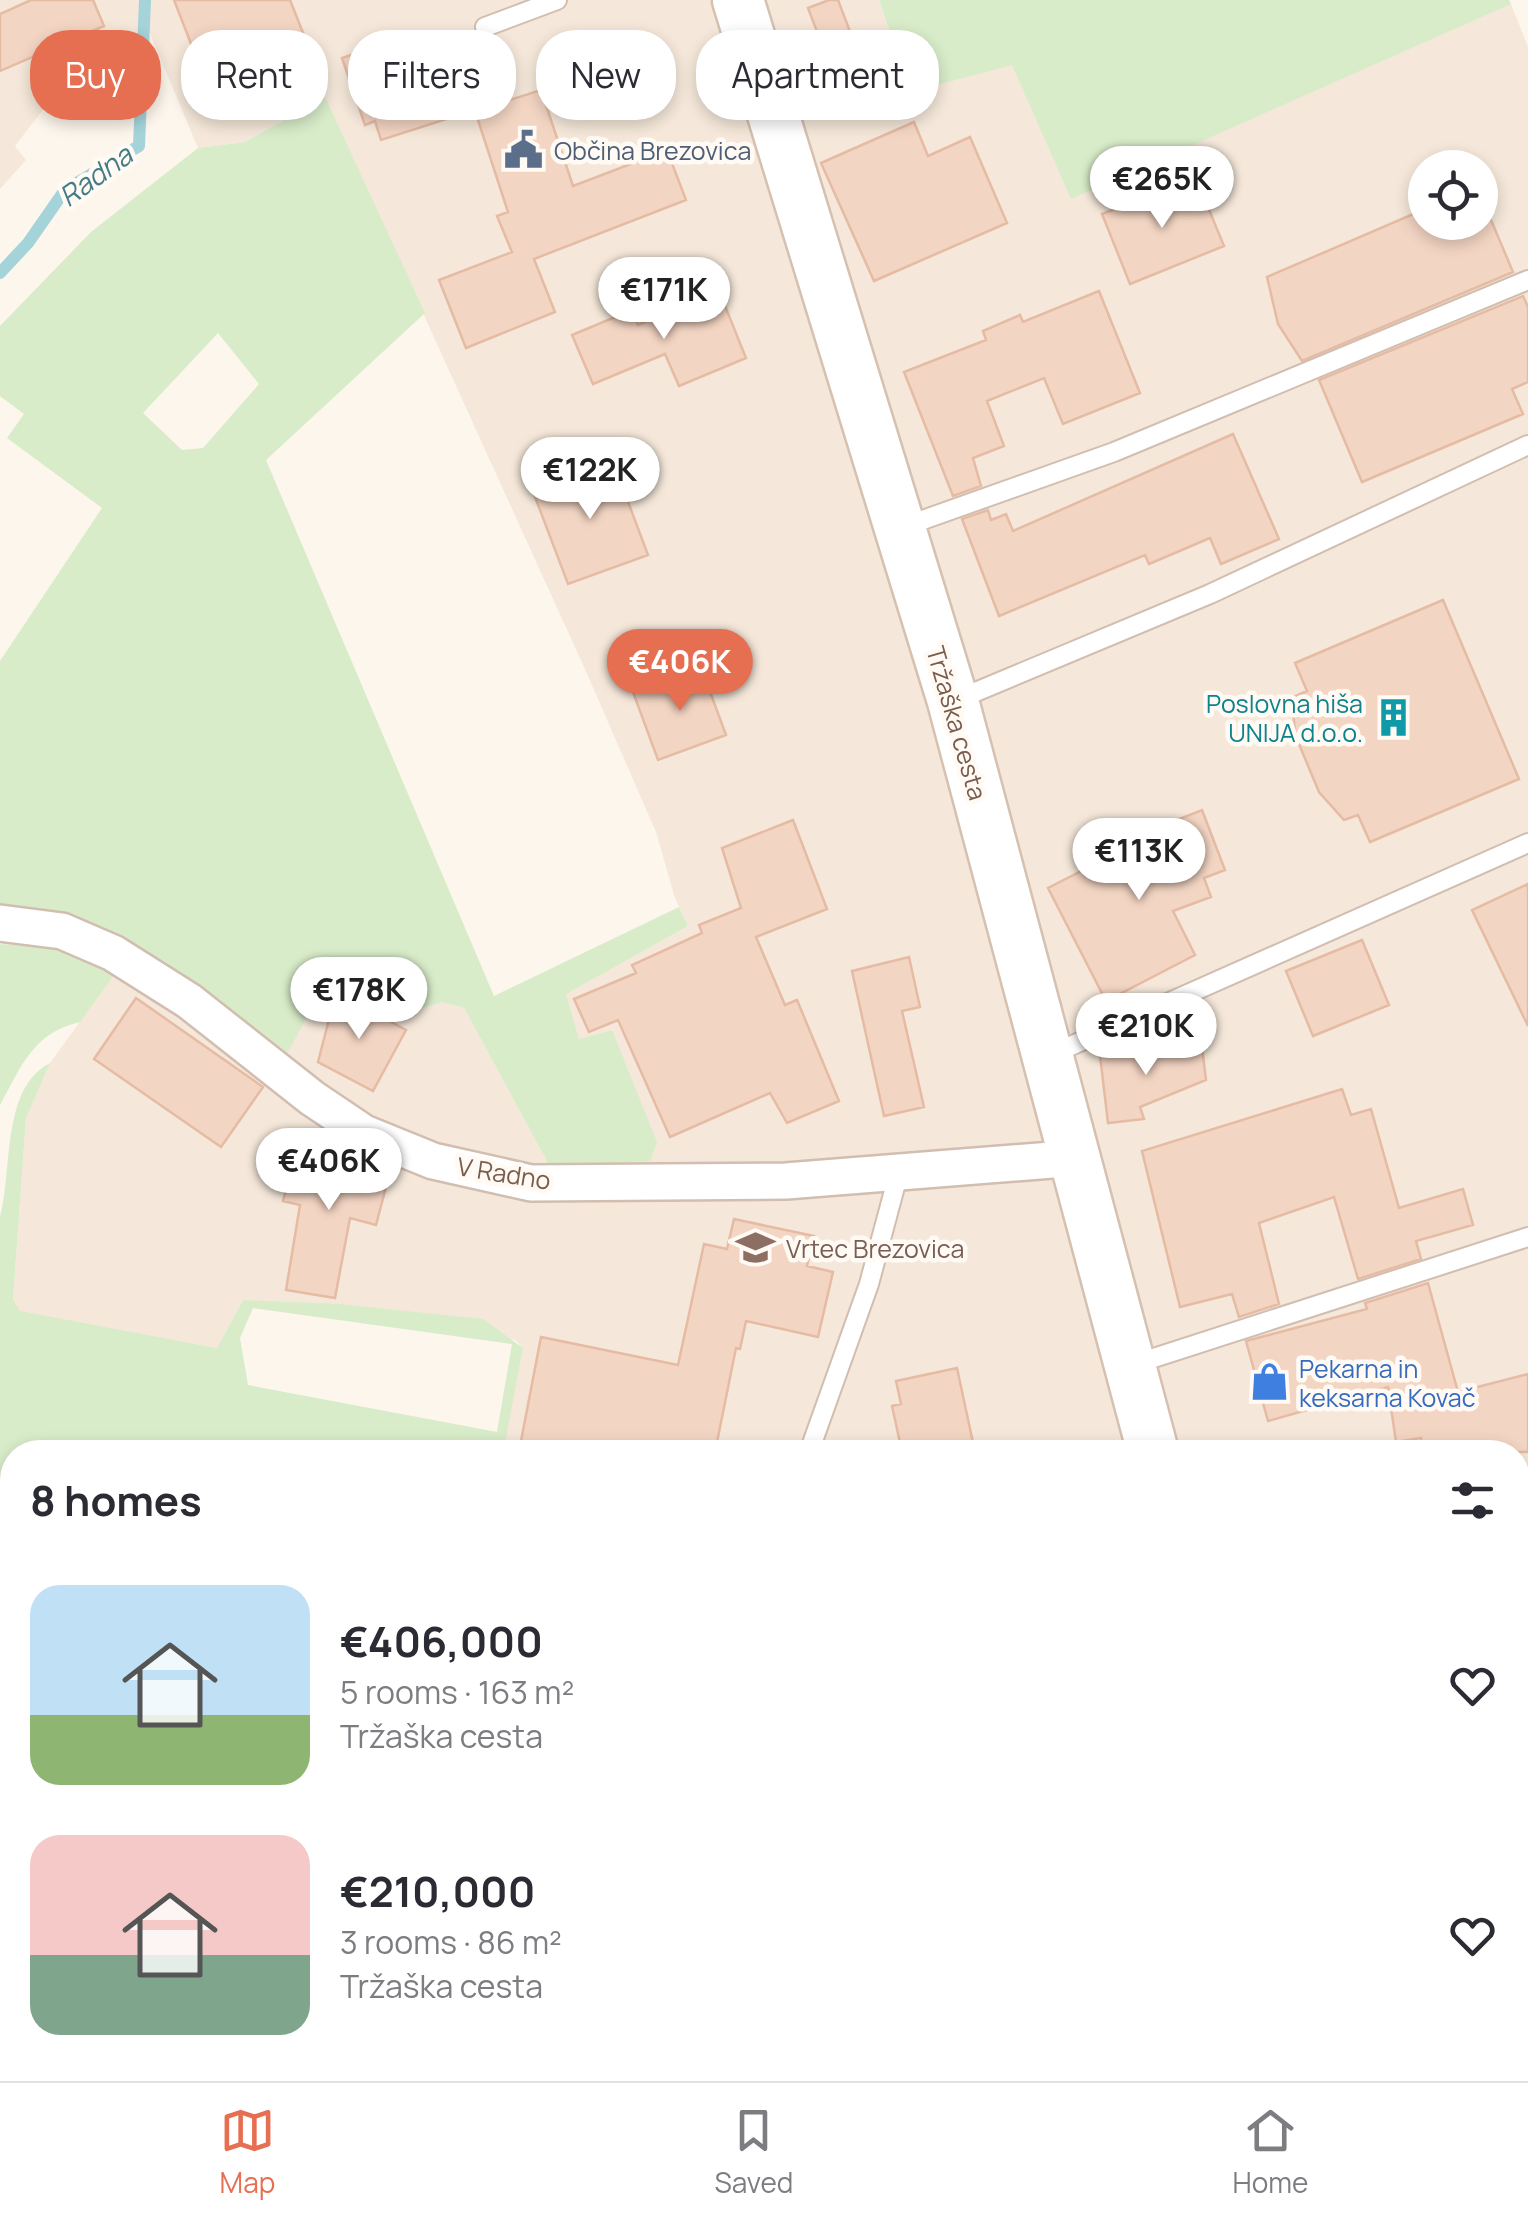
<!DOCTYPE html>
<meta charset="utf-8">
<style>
:root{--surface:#fff;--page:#f2f2f3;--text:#2b2b33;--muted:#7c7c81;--line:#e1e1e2;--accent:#e76f51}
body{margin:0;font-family:Manrope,sans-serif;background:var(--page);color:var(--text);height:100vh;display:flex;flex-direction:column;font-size:38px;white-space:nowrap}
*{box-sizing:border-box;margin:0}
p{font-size:32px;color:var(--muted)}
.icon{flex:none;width:55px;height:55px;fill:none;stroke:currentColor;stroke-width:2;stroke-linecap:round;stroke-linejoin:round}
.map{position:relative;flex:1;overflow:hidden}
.panel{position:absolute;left:0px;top:1440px;width:1530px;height:642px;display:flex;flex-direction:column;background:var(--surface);border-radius:40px 40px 0 0;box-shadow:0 5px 15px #0003}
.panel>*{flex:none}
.banner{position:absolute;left:30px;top:30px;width:1000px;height:90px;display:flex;gap:20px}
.tools{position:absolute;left:1408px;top:150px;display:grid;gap:20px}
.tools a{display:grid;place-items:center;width:90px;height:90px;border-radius:50%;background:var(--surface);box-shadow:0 5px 15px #0003;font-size:50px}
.price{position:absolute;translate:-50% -85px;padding:0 22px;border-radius:35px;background:#fff;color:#222;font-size:32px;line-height:65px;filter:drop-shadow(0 2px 5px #0008)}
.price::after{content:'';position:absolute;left:50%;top:60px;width:30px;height:22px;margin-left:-15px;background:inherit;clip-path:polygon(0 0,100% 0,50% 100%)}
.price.on{background:var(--accent);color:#fff}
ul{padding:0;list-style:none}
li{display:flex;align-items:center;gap:30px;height:250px;padding:0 30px}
li span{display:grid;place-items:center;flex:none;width:280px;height:200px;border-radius:30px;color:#555}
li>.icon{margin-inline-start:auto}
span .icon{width:120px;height:120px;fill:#fffc;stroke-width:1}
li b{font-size:42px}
h2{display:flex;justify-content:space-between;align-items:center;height:120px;padding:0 30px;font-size:42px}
.chip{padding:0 35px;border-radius:40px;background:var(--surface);box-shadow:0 5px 15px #0003;font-size:35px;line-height:90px}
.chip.on{background:var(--accent);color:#fff}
.tab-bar{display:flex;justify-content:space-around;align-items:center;height:140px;border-top:2px solid var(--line);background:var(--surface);font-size:28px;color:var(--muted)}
.tab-bar a{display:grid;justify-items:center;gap:5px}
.tab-bar .on{color:var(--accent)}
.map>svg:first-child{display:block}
.residential{fill:#f5e8da;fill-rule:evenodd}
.commercial{fill:#fde8e0}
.green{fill:#d8ecc9;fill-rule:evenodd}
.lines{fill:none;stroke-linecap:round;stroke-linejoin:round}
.stream{stroke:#a5d3da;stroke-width:12}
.building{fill:#f3d5c3;stroke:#e6bba3;stroke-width:2.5}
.service-casing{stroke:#d1beb0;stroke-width:22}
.minor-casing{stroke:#d1beb0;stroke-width:40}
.secondary-casing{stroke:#d6c0b0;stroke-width:55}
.service{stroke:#fff;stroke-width:18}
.minor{stroke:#fff;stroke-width:35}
.secondary{stroke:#fff;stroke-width:50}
.labels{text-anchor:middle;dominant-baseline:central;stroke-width:9;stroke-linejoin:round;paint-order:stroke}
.service-label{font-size:25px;fill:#4e5e75;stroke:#fffaf3;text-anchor:start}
.culture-label{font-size:25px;fill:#0d838f;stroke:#fffaf3;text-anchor:end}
.street-label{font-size:25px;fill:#7a5c4d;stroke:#fffaf3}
.education-label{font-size:25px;fill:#785e54;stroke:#fffaf3;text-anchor:start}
.shop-label{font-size:25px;fill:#366cbe;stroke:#fffaf3;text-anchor:start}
.water-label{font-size:28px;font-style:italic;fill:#437c86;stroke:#fffaf3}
</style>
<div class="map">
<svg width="1528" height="2081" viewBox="0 0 1528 2081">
<rect width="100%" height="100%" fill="#fdf6ec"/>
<!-- residential -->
<path class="residential" d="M0,0H879L891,35L907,33L928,57L937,85L1012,64L1481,16L1511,4L1528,47V2081H651V2070H1518V1452H538L504,1443L523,1348L515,1340L243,1300L217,1348L20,1312L13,1299L26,1117L50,1063L132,950L286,1055L337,959L363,969L412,1012L442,1002L464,1008L550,1167L613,1030L579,1039L565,994L688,926L675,898L656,832L584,667L325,98L245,142L198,148L148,29L62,85L15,146L26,160L0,189ZM1425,168H1480V222H1425Z"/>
<!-- commercial -->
<path class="commercial" d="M1518,2004L1528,2031V2081H1338L1340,2070H1518Z"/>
<!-- green -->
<path class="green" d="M879,0H1509L1511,4L1071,199L1012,65L937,85L928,57L912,52L907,33L891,35Z
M325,97L425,313L266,460L494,996L679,907L688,926L566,994L579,1039L612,1030L657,1142L650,1161L550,1167L464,1008L442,1002L412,1012L363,969L337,960L286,1056L0,910V661L102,508L7,438L24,414L0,396V326L91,232L198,148L245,142ZM218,333L259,384L203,448L182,450L143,413Z
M0,944L58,948L117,971L80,1022C33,1033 22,1065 0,1105Z
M50,1063L26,1118L13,1299L20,1311L217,1348L243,1300L339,1304L483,1319L523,1348L505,1443L538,1452H12V2070H651V2081H0V1217C13,1169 1,1088 50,1063ZM253,1308L512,1344L497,1432L248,1385L240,1338Z"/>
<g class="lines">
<!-- stream -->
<path class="stream" d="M0,273L28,243L65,190L139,146L145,0"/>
</g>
<!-- building -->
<path class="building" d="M31,0H93L104,26L0,71V14Z
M174,0H290L317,68L216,108Z
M829,0H838L856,47L827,58L808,8Z
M392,41L397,58L430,47L453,117L381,140L375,121L365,125L342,58Z
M541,90L573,186L667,150L686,200L534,259L555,312L466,348L439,280L512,252L497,216L508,212L475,111Z
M914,122L928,156L970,137L1007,223L874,281L821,163Z
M1198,183L1224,246L1130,284L1102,214L1174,186L1177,191Z
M1425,209V222L1491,220L1513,272L1302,361L1278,324L1267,277Z
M719,291L746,358L679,386L665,354L593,384L572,335L632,310L638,325Z
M1099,291L1140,393L1063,424L1044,378L987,401L1004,446L973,458L981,486L953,496L904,372L986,340L983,331L1020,315L1023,322Z
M1523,296L1528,307V382L1512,389L1523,414L1362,482L1319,380Z
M1233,434L1279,539L1221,564L1210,538L1149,564L1145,555L999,616L962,519L988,510L991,520L1006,514L1013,531Z
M612,459L648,555L568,584L532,489Z
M1443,600L1519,779L1370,842L1358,815L1344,820L1319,792L1296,737L1291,698L1307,691L1295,663Z
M701,667L726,735L658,760L633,692Z
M1202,810L1225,870L1204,878L1211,897L1173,911L1195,955L1106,1001L1048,888L1148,837L1146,832Z
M793,820L827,909L756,937L785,1005L797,1000L839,1101L787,1123L770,1093L670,1137L618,1020L589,1032L574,999L636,973L632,965L702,933L699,925L741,908L722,848Z
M1528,884V1026L1472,910Z
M1362,940L1389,1005L1313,1036L1286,971Z
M909,957L920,1007L902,1011L924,1107L884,1116L852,971Z
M336,992L406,1030L373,1091L318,1062Z
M136,998L263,1087L221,1147L94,1059Z
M1115,1040L1121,1056L1202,1047L1206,1080L1140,1107L1144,1119L1108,1123L1099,1047Z
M1342,1089L1351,1115L1371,1109L1399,1208L1463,1189L1473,1225L1416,1241L1421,1259L1358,1279L1334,1197L1259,1223L1279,1304L1239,1317L1232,1294L1180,1307L1142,1151Z
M297,1143L391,1168L376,1225L350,1218L335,1298L286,1290L300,1205L283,1201Z
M734,1219L814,1236L807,1266L833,1272L818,1337L746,1321L740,1349L736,1348L715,1452H577L521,1441L541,1337L678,1365L704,1244L727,1249Z
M1428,1283L1458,1392L1528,1374V1452H1423L1421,1438L1396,1442L1388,1387L1268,1421L1246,1341L1367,1309L1365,1303Z
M957,1368L975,1452H902L892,1406L901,1404L896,1381Z"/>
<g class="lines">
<defs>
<path id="service" d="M485,27L557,0
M903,527L1114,452L1528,280
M954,701L1210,594L1528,445
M1048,1056L1528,843
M1132,1365L1528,1237
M809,1452L869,1284L899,1172
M1518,1570L1528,1576
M1518,1694L1528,1684
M1029,2070L1033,2081"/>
<path id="minor" d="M0,923L62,931L113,953L189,1001L312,1098L364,1133L433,1161L531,1183L786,1181L1077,1158
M1518,1952L1528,1980"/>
<path id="secondary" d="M738,0L953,701L1153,1452
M1518,1802L1528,1800
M1252,2070L1253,2081"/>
</defs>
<!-- service casing -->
<use href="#service" class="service-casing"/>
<!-- minor casing -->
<use href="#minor" class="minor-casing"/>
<!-- secondary casing -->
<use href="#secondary" class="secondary-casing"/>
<!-- service -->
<use href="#service" class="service"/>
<!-- minor -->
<use href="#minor" class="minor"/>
<!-- secondary -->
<use href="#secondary" class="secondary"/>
</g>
<!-- icons -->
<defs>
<symbol id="civic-bare" viewBox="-9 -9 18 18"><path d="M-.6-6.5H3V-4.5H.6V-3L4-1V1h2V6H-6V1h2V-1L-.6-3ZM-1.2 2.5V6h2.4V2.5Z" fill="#5c6f8a" stroke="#fffaf3" stroke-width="2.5" paint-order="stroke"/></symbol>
<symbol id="building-bare" viewBox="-9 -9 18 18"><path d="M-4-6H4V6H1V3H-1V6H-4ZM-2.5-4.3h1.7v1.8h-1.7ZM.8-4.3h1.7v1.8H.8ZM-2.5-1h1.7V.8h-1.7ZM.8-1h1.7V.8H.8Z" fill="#0f9aa8" stroke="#fffaf3" stroke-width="2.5" paint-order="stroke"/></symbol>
<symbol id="school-bare" viewBox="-9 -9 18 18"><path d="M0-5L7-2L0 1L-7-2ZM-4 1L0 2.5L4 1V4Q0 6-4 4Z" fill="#8d6e63" stroke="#fffaf3" stroke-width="2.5" paint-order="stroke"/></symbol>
<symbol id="shop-bare" viewBox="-9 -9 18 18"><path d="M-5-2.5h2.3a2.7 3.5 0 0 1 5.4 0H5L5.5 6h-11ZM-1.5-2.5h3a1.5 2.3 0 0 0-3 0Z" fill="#3f7fe0" stroke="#fffaf3" stroke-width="2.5" paint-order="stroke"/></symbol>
</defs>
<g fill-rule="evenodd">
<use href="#civic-bare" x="496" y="122" width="55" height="55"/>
<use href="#building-bare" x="1366" y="690" width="55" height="55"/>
<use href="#school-bare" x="728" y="1220" width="55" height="55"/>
<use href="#shop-bare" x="1242" y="1354" width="55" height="55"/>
</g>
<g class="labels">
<!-- service labels -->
<g class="service-label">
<text x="554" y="150">Občina Brezovica</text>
</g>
<!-- culture labels -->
<g class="culture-label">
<text x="1363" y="703">Poslovna hiša<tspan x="1363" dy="29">UNIJA d.o.o.</tspan></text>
</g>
<!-- street labels -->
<g class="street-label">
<text transform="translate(957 723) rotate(74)">Tržaška cesta</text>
<text transform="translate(504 1173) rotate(9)">V Radno</text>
</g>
<!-- education labels -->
<g class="education-label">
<text x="786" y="1248">Vrtec Brezovica</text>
</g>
<!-- shop labels -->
<g class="shop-label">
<text x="1299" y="1368">Pekarna in<tspan x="1299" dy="29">keksarna Kovač</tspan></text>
</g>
<!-- water labels -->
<g class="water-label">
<text transform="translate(95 175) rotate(-36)">Radna</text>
</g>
</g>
</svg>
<div class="tools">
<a><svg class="icon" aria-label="locate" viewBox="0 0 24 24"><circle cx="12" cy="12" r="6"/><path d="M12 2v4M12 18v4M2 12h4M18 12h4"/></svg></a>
</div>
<b class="price" style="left:1162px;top:231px">€265K</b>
<b class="price" style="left:664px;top:342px">€171K</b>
<b class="price" style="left:590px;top:522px">€122K</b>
<b class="price on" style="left:680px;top:714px">€406K</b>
<b class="price" style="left:1139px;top:903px">€113K</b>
<b class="price" style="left:359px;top:1042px">€178K</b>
<b class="price" style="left:1146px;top:1078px">€210K</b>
<b class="price" style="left:329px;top:1213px">€406K</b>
<div class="banner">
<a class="chip on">Buy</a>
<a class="chip">Rent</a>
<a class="chip">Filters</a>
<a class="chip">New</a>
<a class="chip">Apartment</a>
</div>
<section class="panel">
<h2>8 homes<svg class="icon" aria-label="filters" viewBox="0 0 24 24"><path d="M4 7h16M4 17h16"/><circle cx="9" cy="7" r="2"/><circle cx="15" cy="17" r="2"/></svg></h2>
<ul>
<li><span style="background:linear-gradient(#bfe0f5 65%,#8fb573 0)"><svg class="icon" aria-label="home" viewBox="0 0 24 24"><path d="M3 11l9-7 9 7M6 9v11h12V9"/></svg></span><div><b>€406,000</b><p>5 rooms · 163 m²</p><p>Tržaška cesta</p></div><svg class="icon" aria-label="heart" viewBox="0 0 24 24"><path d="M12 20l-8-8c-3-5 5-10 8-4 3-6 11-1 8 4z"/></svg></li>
<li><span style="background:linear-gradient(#f6c9c9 60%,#7fa58c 0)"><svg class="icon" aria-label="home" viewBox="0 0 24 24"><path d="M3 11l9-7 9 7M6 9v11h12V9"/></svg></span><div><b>€210,000</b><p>3 rooms · 86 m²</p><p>Tržaška cesta</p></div><svg class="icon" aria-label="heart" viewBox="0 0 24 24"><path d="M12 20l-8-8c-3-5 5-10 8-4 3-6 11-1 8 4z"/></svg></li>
</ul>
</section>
</div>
<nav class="tab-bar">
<a class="on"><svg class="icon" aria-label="map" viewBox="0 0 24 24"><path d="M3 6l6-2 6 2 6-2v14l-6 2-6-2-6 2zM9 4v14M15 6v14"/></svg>Map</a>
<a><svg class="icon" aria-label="saved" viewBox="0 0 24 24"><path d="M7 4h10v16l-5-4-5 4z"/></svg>Saved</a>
<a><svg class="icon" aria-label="home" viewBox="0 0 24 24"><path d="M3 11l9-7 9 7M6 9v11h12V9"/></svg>Home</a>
</nav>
